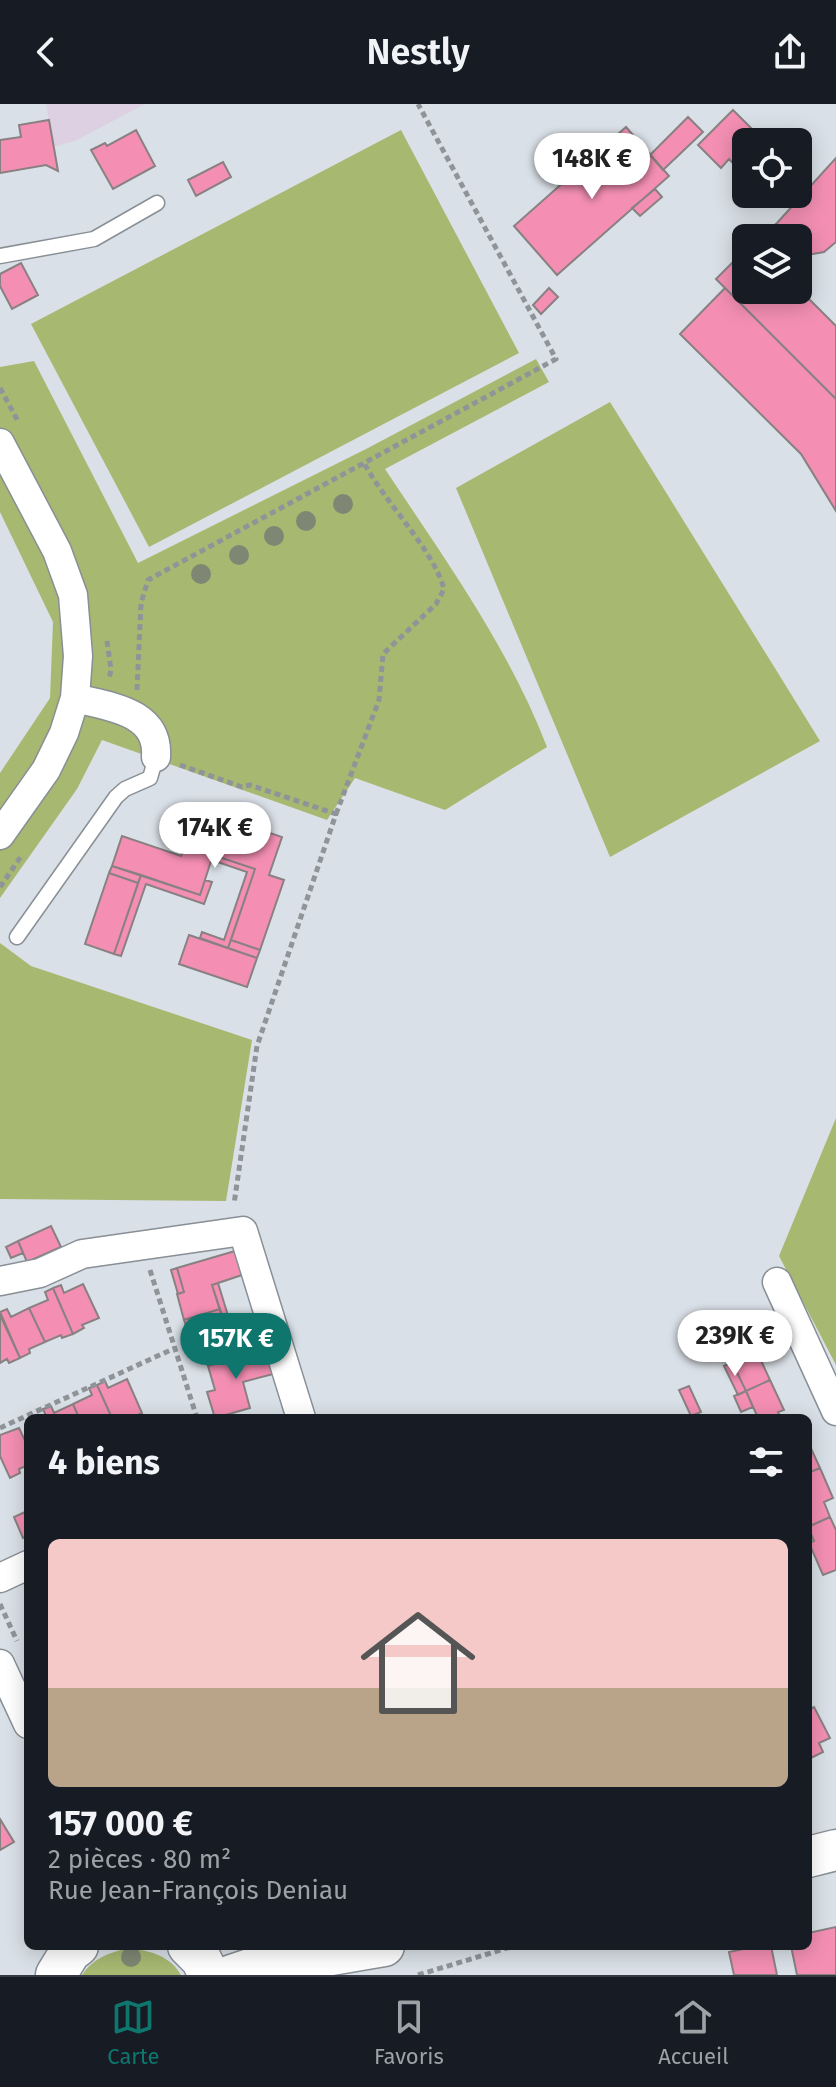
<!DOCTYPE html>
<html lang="fr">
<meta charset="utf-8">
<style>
:root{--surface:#171b24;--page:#20242c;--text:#f1f3f6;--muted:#9ea1a6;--line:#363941;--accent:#0f766e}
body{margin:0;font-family:"Fira Sans",sans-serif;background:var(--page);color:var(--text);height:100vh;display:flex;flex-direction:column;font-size:30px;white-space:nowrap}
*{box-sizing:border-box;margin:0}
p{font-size:26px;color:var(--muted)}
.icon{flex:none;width:44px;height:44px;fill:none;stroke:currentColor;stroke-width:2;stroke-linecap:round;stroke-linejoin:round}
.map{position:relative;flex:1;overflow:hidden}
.drawer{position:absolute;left:24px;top:1310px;width:788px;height:536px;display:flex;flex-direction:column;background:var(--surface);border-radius:12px;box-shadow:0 4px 20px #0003}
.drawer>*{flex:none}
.buttons{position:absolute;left:732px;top:24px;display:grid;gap:16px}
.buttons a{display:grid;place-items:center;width:80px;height:80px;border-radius:12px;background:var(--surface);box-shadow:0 4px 20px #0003;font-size:40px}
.price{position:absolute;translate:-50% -68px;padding:0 18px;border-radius:28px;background:#fff;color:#222;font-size:26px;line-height:52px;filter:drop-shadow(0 2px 4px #0008)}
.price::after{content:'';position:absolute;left:50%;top:48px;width:24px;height:18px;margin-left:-12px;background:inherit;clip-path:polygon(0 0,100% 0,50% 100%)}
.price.current{background:var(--accent);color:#fff}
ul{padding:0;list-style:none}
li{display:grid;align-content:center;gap:16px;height:424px;padding:0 24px}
li span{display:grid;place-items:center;height:248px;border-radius:12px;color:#555}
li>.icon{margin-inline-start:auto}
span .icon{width:144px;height:144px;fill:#fffc;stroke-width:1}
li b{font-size:34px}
h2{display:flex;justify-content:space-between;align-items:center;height:96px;padding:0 24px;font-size:34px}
header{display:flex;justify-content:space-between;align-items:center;height:104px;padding:0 24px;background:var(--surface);font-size:36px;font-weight:600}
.tab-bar{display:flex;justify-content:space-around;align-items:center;height:112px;border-top:2px solid var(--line);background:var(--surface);font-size:22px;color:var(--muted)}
.tab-bar a{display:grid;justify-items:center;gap:4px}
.tab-bar .current{color:var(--accent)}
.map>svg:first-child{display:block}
.education{fill:#ddd0e3}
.green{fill:#a7b871}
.building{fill:#f48fb3;stroke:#898082;stroke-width:2}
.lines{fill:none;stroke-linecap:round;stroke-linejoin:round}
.lane-casing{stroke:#888f95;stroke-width:17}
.street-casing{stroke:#888f95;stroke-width:31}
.secondary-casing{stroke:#888f95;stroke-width:43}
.path{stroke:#8f9499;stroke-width:5;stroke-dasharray:6 4;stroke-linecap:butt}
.lane{stroke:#fff;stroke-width:14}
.street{stroke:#fff;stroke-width:28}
.secondary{stroke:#fff;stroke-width:40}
.tree{fill:#7f8774}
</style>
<header><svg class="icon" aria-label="back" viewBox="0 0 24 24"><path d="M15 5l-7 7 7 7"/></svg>Nestly<svg class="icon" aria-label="share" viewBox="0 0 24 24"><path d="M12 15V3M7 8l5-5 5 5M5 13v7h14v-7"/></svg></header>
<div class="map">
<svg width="836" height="1871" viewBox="0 0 836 1871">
<rect width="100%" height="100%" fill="#d9e0e7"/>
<!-- education -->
<path class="education" d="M46,0H145L75,37L53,43Z"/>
<!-- green -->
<path class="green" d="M401,26L519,249L149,443L31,220Z
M536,255L549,278L385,365C444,454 508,542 547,643L445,706L355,674L327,716L102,636L77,685L0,794V669L50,594L53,518L0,408V263L34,257L138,459L368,344Z
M610,298L820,637L610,753L456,384Z
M0,839L31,862L252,936L226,1097L0,1095Z
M836,1014V1261L779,1152Z
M124,1845C146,1845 169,1850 181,1871H82C93,1855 106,1850 124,1845Z"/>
<!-- building -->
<path class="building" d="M733,6L765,38H746V73L729,55L721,64L698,41Z
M688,13L703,28L663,66L650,51Z
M49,16L58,67L46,61L0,69V36L21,33L19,21Z
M626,23L669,72L557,171L514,122Z
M136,26L155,62L113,85L91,46L105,39L107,42Z
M836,54V138L824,148L807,151L798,143V134H758L777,119Z
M223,58L231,73L196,92L188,76Z
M655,85L662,93L640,112L632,104Z
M746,145V186L798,184L836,222V295L716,175Z
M21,159L38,191L12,205L0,182V170Z
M549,184L558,193L541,210L533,201Z
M725,184L836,295V407L801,350L680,230Z
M221,712L235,717L231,730L217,725Z
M193,717L231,730L235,717L282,733L269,771L284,776L260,846L231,836L255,765L213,751L200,791L112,762L122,732L181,752Z
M213,751L255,765L228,844L200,834L202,828L224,836L247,768L212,756Z
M112,762L141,771L138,779L109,769Z
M109,769L138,779L114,850L85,840Z
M141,771L200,791L205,776L212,778L204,800L146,780L121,852L114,850Z
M189,831L257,854L247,883L179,860Z
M231,836L260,846L257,854L228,844Z
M51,1122L61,1143L27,1158L18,1137Z
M18,1137L23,1149L11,1154L6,1143Z
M235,1147L242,1171L212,1181L220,1205L184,1216L177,1190L184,1188L177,1164Z
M177,1164L184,1188L178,1190L171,1166Z
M218,1179L233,1228L227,1229L212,1181Z
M83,1180L99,1214L82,1221L84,1224L73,1230L53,1184L61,1181L64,1189Z
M53,1184L73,1230L62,1234L61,1231L45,1238L29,1204L48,1196L45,1188Z
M29,1204L45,1238L29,1245L30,1249L20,1254L0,1208L7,1205L11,1213Z
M220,1205L227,1229L248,1223L256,1247L208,1262L200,1239L193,1242L184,1216Z
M0,1211L20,1254L9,1259L7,1255L0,1259Z
M751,1235L770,1276L746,1287L726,1246Z
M265,1244L273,1270L243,1278L250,1304L215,1314L207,1288L215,1286L208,1262Z
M732,1258L746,1287L738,1291L724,1262Z
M127,1275L142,1309L132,1314H112L97,1281L105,1277L108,1284Z
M770,1276L784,1306L778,1308L781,1314H758L746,1287Z
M97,1281L112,1314H79L73,1300L92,1291L89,1284Z
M689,1282L701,1308L691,1312L679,1286Z
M746,1287L753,1303L741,1308L734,1292Z
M73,1300L79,1314H47L43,1305L51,1302L54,1309Z
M19,1324L28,1343V1361L19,1365L20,1369L10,1374L0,1352V1331Z
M808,1338L820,1364L808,1369Z
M820,1364L833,1394L824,1398L830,1413L810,1422L808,1417V1369Z
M25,1408L28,1431L23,1434L14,1413Z
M830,1413L836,1426V1466L823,1471L809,1439L814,1437L808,1423Z
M814,1603L830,1634L819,1639L823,1648L809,1655L808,1606Z
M0,1715L14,1738L0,1746Z
M836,1823V1871H797L791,1842H808V1829Z
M758,1842H771L777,1871H734L729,1848Z"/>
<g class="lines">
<defs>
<path id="lane" d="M0,152L94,135L157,99
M17,833L116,693L125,685L150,674L156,653"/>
<path id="street" d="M0,339L57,447L73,491L78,552L75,594L64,629L46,666L0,731
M75,594C110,603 159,607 156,653
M0,1177L40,1169L82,1150L243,1127L301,1314
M777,1178L836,1307
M0,1474L28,1461
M0,1560L28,1620"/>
<path id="secondary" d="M808,1753L836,1746
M188,1842L201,1855L209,1871
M56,1871L70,1848L78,1842
M232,1871L250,1865L384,1842"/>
</defs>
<!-- lane casing -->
<use href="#lane" class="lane-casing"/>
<!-- street casing -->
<use href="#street" class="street-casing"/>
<!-- secondary casing -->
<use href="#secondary" class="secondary-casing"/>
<!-- path -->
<path class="path" d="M0,284L19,319
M107,537L111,566L109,575
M137,586L141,499L148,476L556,255L418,0
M180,661L242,683L250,681L336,710L257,942L234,1100
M336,710L379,596L383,550L436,500L444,485C433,445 386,400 364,359
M0,783L22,751
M150,1166L197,1314
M0,1324L175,1244
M0,1500L17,1537
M418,1871L514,1842"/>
<!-- lane -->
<use href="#lane" class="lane"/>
<!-- street -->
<use href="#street" class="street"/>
<!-- secondary -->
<use href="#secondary" class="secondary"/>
</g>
<!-- trees -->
<g class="tree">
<circle cx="343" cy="400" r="10"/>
<circle cx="306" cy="417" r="10"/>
<circle cx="274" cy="432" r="10"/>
<circle cx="239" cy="451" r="10"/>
<circle cx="201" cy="470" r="10"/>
<circle cx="131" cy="1853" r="10"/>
</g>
</svg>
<div class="buttons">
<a><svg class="icon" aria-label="locate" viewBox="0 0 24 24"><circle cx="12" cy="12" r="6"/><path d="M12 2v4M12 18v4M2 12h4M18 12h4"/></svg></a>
<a><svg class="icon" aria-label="layers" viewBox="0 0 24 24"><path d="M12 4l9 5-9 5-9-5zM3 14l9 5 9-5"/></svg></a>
</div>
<b class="price" style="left:592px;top:97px">148K €</b>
<b class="price" style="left:215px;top:766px">174K €</b>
<b class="price" style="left:735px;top:1274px">239K €</b>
<b class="price current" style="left:236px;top:1277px">157K €</b>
<section class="drawer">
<h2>4 biens<svg class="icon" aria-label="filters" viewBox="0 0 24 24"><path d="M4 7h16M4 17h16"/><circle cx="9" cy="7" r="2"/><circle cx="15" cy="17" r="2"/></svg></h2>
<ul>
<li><span style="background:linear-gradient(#f6c9c9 60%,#b9a48a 0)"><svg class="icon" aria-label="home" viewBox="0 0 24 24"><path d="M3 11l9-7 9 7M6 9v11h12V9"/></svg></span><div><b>157 000 €</b><p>2 pièces · 80 m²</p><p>Rue Jean-François Deniau</p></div></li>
</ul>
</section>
</div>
<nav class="tab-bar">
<a class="current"><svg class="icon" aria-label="map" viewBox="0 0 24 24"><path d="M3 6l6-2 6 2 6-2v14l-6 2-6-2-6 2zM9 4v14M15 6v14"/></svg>Carte</a>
<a><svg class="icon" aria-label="saved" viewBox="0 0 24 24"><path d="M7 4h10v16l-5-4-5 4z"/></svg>Favoris</a>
<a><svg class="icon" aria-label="home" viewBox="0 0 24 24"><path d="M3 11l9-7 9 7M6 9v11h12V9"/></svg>Accueil</a>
</nav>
